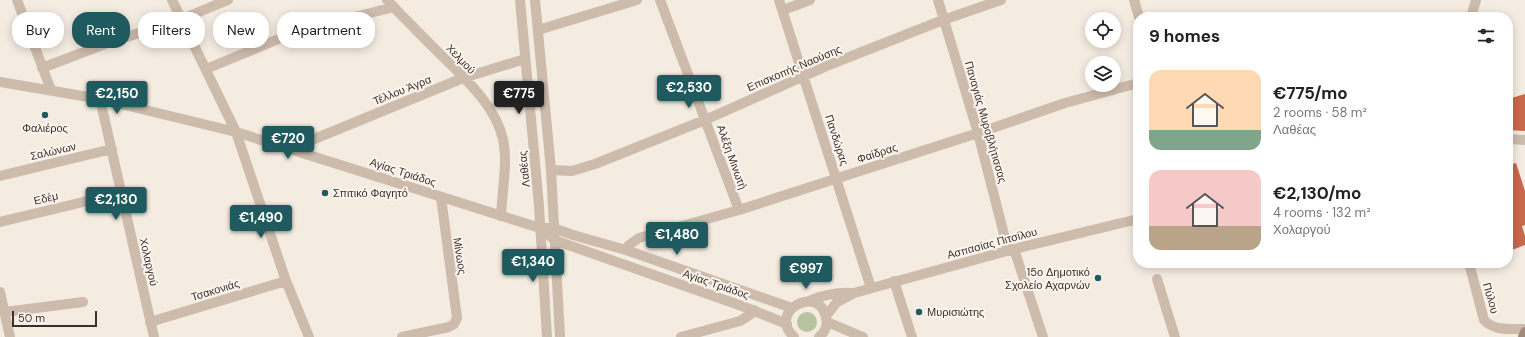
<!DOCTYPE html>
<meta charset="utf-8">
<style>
:root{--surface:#fff;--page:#f2f2f2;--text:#222;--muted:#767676;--accent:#1f5a5e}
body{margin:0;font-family:"DM Sans",sans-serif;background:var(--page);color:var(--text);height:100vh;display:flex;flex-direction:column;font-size:15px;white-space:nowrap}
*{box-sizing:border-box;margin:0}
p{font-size:13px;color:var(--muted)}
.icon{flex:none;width:22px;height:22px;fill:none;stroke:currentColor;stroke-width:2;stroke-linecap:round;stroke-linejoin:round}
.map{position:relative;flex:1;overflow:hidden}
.drawer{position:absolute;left:1133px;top:12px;width:380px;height:256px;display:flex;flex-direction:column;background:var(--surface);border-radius:16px;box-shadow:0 2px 10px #0003}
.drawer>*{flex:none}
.banner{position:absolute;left:12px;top:12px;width:380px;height:36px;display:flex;gap:8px}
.controls{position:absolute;left:1085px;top:12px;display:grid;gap:8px}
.controls a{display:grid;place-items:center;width:36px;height:36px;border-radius:50%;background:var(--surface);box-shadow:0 2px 10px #0003;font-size:20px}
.scale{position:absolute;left:12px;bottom:10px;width:85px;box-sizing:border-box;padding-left:4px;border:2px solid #3b302b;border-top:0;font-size:11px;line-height:14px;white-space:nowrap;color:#3b302b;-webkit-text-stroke:3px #fbf5ee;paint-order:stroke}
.price{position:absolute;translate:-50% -34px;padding:0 9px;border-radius:4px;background:var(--accent);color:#fff;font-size:13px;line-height:26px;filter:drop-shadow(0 1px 2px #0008)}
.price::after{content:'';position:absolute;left:50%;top:24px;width:12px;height:9px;margin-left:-6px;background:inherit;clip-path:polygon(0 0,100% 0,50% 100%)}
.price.current{background:#222;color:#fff}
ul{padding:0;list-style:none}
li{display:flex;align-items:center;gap:12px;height:100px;padding:0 16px}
li span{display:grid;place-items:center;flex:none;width:112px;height:80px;border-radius:12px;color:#555}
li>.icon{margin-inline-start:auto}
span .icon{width:48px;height:48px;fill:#fffc;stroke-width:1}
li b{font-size:17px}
h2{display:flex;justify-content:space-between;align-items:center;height:48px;padding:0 16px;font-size:17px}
.chip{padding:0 14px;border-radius:16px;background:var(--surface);box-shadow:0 2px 10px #0003;font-size:14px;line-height:36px}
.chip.current{background:var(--accent);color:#fff}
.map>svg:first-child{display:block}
.green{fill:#b8c4a0}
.building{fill:#c8694b}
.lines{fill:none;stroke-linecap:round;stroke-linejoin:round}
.pedestrian{stroke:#cdbbac;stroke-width:10}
.minor{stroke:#cdbbac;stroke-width:10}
.tertiary{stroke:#cdbbac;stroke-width:10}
.secondary{stroke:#a18a7d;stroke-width:10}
.poi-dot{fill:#1f5a5e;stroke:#fbf5ee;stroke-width:1.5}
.labels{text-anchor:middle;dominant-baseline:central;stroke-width:4;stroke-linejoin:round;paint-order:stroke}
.street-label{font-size:11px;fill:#3b302b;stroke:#fbf5ee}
.poi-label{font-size:11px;fill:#3b302b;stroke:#fbf5ee;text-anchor:start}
</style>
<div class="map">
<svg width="1525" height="337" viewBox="0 0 1525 337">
<rect width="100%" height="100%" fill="#f4ebe1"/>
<!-- green -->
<path class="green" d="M797 322a10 10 0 1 1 20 0a10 10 0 1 1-20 0Z"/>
<!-- building -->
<path class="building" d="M1525,94V131L1508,130V99Z
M1516,163L1525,191V225L1522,226L1525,236V245L1512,250L1508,238V165Z"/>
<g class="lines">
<!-- pedestrian -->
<path class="pedestrian" d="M894,281L912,337"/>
<!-- minor -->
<path class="minor" d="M17,0L51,90
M172,0L236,132L286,281L309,337
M387,0C404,18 421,35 438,52C463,77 495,104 503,139C508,162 502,192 501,216
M660,0L739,210
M779,0L871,288
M938,0L978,133L1008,250
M1134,0L1139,17
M783,10L810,0
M1471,17L1476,0
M538,30L637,0
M42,68L105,44L182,19L228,0
M206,69L281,38L315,27L394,7
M100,99L154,337
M1508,139L1525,140
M290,149L463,78L525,59
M551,170L572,171L595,164L705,120L829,65L943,20L1001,0
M0,176L112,149
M0,222L121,193
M1014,249L1043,337
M626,250L629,245L639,238L739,210L978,133L1065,103L1138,83
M1469,263L1484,320C1494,331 1511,329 1525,329
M1157,279L1175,337
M0,292L10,337
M809,301C823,295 836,292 852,293
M5,312L83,302
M826,316L837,302L854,293L1014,249L1138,219
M150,322L286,281
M402,337L449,327L454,324L457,318L441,197
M681,337L740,321L751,314L754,310"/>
<!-- tertiary -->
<path class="tertiary" d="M520,0L539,206L547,337
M535,0L551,170L560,337
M0,82L100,99L236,132L540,228H553L573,235L626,250L792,308
M550,236L554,240L742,306L787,324
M827,322L863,337
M794,337C766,311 820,283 826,318C828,325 825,332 819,337"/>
<!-- secondary -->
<path class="secondary" d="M1523,337L1525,332"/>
</g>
<!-- markers -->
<g class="poi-dot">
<circle cx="45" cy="115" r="4"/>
<circle cx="325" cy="193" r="4"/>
<circle cx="1098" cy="278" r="4"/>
<circle cx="919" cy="312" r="4"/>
</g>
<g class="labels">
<!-- street labels -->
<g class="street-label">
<text transform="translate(461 59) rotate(46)">Χελμού</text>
<text transform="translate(794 68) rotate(-23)">Επισκοπής Ναούσης</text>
<text transform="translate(402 90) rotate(-22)">Τέλλου Άγρα</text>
<text transform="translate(986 122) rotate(74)">Παναγιάς Μυροβλήτισσας</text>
<text transform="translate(837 140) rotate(72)">Πανδώρας</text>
<text transform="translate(53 151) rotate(-13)">Σαλώνων</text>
<text transform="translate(877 153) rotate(-18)">Φαίδρας</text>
<text transform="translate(732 157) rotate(70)">Αλέξη Μινωτή</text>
<text transform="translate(524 169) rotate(-96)">Λαθέας</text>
<text transform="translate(403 172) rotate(18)">Αγίας Τριάδος</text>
<text transform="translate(46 198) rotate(-13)">Εδέμ</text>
<text transform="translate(992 243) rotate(-15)">Ασπασίας Πιτσίλου</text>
<text transform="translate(460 256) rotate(81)">Μίνωος</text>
<text transform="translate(149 262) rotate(77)">Χολαργού</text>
<text transform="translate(716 284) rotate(19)">Αγίας Τριάδος</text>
<text transform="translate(215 290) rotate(-17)">Τσακονιάς</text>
<text transform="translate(1491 298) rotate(74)">Πύλου</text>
</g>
<!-- poi labels -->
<g class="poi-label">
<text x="45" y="128" text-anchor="middle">Φαλιέρος</text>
<text x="333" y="193">Σπιτικό Φαγητό</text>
<text x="1090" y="272" text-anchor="end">15ο Δημοτικό<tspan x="1090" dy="13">Σχολείο Αχαρνών</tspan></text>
<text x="927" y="312">Μυρισιώτης</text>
</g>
</g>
</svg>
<div class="controls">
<a><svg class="icon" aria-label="locate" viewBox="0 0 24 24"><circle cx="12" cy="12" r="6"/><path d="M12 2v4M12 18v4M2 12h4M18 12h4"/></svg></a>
<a><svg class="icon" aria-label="layers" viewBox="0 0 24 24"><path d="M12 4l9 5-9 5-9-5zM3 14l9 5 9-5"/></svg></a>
</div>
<div class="scale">50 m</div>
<b class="price" style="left:689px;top:109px">€2,530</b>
<b class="price" style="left:117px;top:115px">€2,150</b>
<b class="price current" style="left:519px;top:115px">€775</b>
<b class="price" style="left:288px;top:160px">€720</b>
<b class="price" style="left:116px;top:221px">€2,130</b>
<b class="price" style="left:261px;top:239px">€1,490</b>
<b class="price" style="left:677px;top:256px">€1,480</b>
<b class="price" style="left:533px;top:283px">€1,340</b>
<b class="price" style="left:806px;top:290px">€997</b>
<div class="banner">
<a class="chip">Buy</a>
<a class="chip current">Rent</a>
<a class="chip">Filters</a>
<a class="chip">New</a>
<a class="chip">Apartment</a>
</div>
<section class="drawer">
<h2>9 homes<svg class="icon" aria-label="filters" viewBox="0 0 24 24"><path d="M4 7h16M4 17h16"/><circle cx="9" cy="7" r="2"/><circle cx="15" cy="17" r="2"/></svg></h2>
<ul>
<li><span style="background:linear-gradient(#ffd9b3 75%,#7fa58c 0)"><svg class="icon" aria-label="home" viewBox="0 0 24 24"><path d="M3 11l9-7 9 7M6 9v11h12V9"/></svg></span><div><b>€775/mo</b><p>2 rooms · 58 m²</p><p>Λαθέας</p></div></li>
<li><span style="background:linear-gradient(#f6c9c9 70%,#b9a48a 0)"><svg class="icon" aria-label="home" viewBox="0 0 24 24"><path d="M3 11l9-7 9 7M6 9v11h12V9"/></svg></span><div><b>€2,130/mo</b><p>4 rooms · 132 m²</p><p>Χολαργού</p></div></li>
</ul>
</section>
</div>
